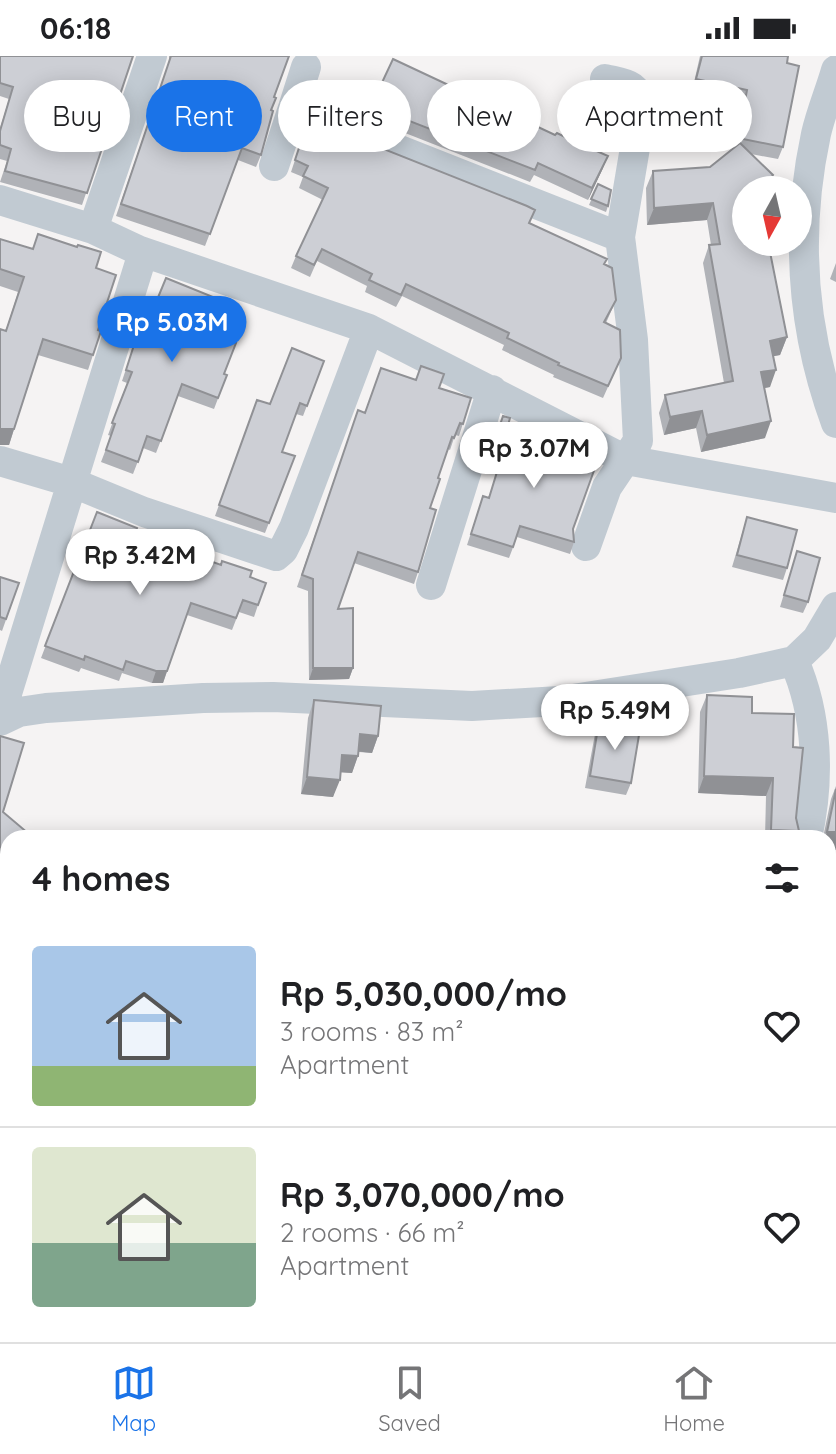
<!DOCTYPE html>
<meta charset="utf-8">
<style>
:root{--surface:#fff;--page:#f2f2f2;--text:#202124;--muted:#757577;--line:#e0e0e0;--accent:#1a73e8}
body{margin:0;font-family:Quicksand,sans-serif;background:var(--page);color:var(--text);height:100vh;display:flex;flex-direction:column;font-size:30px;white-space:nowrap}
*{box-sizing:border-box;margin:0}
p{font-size:26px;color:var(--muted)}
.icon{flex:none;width:44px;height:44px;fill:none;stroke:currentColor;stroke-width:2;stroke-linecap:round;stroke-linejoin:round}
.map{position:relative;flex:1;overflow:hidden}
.side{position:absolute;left:0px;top:774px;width:836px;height:512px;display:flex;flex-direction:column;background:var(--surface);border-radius:24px 24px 0 0;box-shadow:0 4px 20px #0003}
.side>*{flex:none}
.hud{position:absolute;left:24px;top:24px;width:788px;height:72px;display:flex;gap:16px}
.needle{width:52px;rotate:188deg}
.tools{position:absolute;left:732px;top:120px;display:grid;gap:16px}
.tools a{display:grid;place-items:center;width:80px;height:80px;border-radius:50%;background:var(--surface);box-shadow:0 4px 20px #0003;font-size:40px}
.price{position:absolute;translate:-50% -68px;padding:0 18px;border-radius:28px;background:#fff;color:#222;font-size:26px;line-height:52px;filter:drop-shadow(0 2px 4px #0008)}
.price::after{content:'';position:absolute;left:50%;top:48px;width:24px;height:18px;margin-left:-12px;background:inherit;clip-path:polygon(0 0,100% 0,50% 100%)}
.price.current{background:var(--accent);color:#fff}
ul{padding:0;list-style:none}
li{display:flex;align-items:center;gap:24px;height:200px;padding:0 32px}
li+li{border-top:2px solid var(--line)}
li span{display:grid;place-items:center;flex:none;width:224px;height:160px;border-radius:8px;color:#555}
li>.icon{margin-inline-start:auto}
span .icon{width:96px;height:96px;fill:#fffc;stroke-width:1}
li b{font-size:34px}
h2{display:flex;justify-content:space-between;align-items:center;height:96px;padding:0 32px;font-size:34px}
.chip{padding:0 28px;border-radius:36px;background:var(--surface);box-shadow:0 4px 20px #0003;font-size:28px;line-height:72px}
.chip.current{background:var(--accent);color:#fff}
.status{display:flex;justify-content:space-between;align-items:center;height:56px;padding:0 40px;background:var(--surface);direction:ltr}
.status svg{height:22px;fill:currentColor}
.tabs{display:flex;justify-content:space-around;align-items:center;height:112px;border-top:2px solid var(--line);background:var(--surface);font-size:22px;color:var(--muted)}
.tabs a{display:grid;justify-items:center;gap:4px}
.tabs .current{color:var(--accent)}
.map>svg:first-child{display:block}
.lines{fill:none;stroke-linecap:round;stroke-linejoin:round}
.street{stroke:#c1cad2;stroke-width:30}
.wall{fill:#b0b2b7}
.shaded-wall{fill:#909195}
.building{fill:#cdcfd5;stroke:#909195;stroke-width:2}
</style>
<div class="status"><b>06:18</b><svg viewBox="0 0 49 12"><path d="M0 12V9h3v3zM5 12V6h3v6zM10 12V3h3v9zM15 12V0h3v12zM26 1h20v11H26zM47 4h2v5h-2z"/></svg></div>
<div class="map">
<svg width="836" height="1286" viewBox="0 0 836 1286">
<rect width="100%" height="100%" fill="#f5f3f3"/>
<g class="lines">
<!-- street -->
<path class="street" d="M836,14C830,35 821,56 816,78C795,176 801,272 836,367
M605,23C626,28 637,27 642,50L620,181
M293,52L306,11
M274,110L293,52L620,181L633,284L638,385L607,431L586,490
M0,144L93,173L140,195L142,200L0,660
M93,173L152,0
M140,195L369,273L626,404L836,442
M0,405L71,426L144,456L276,500L283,494L294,472L369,273
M431,529L492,334
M794,605C818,659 820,724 807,782
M0,665L19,656L46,652L203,642L273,641L472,650L560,645L739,617L794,605L817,583L836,551"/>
</g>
<!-- wall -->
<path class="wall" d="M0,0H133L82,149L0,126L7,105L0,103V72L9,43L0,40Z
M169,0H289L274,41L261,99L256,111L238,104L205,190L116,160L169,6Z
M700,0H788L787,7L783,91L778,103L751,98L773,119L768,134H746L787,281L780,299L773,300L770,331L764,332L765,382L701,396L696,372L664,379L659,357L665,339L724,327L703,207L709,189H711L707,164L647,169L646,132L653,115L710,111L734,92L742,46L692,35Z
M371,50L555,79L569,83L609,61L593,94L603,112L588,144L534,119L530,126L367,62Z
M306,71L327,81L530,167L605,209L616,244L606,267L621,302L603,342L553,321L554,319L502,294L504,289L402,240L396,251L365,236L367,230L317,205L310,221L291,212L296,200L323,144L299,132L303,121L291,116Z
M598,128L608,150L606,156L589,149Z
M0,183L96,212L98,274L93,299L88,314L38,299L9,389L6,274L18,236L0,230Z
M836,207V226L830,223Z
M209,250L232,286L224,318L227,319L214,353L178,340L156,397L143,392L133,418L101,406L111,380L108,379L127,327L122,325L134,289L138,290Z
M324,305L303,360L296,358L282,396L295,400L265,477L215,460L257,344L270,348Z
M439,332L471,342L459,380L455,379L450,394L448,393L438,422L430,452L418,516L414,528L354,507L338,553L353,612L349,623L309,624L308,535L297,531L358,354L365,357Z
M503,360L510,362L500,393L493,390Z
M549,388L574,402L573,473L574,486L570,498L517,481L509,502L467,489L483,440L488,442Z
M97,456L135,477L250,521L258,549L254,561L239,556L232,574L187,559L163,627H152L122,617L119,625L81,612L79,616L41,602Z
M747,461L787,512L783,524L732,511Z
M797,495L808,546L803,557L780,551Z
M0,521L19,527L2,575L0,574Z
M707,639L752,657L793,691L796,782H765L766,740L698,737L700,656Z
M314,644L378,680L372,697L359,696L352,717L340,716L333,741L301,738L308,662Z
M599,666L631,727L626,739L585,732L595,678Z
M836,730V794L828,793V782H823L831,743Z
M828,840L836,842V883L828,881Z"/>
<!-- shaded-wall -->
<path class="shaded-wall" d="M613,49L609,61L588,105L592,93Z
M608,100L603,112L588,144L592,132Z
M773,119L768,134H763Z
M713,147L707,164L647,169L654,152Z
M787,281L780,299L764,302L770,285Z
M776,314L770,331L754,334L761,316Z
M702,355L696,372L664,379L670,361Z
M771,365L765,382L701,396L707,379Z
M0,373H14L9,389H0Z
M313,612H353L349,623L309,624Z
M156,615H167L163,627H152Z
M360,678L378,680L372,697L354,695Z
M342,699L358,700L352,717L336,716Z
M704,720L773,722L766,740L698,737Z
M307,721L340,724L333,741L301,738Z
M771,774L799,775L796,782H768Z
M827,776H836V794L828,793V782H825Z
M8,803V811L0,821V813Z"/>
<!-- building -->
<path class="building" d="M0,0H133L87,137L5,115L11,93L0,89V75L13,31L0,27Z
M171,0H289L274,41L276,42L271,54L273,55L261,99L242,92L210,178L121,148Z
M702,0H788L787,7L799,10L783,91L738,82L747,34L696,23Z
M393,3L555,79L557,77L569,83L590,38L613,49L592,93L608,100L592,132L538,107L535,114L371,50Z
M306,71L327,81L331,72L527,150L535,154L529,167L607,203L604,208L612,212L616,244L604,266L620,274L621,302L608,330L558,309L559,307L507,282L509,277L406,228L401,239L369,224L372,218L322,193L314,209L296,200L328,132L303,120L308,110L295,104Z
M740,87L773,119L763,134H746V186H768L787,281L770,285L776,314L761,316L771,365L707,379L702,355L670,361L665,339L733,325L709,189L720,188L713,147L654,152L653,115L710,111Z
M598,128L611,134L608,150L591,143Z
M38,178L77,191L78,189L101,196L96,212L116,219L98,274L101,275L93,299L43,283L14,373H0V273L6,275L24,221L0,213V183L33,193Z
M166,222L213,241L209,250L241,262L232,286L236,287L224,318L227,319L218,342L182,328L161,385L147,380L138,406L106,394L115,368L112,367L132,316L126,314L134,289L138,290Z
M292,292L324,305L307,350L300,347L282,396L295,400L269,467L219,449L257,344L270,348Z
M421,310L444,318L439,332L471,342L463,368L460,367L454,382L452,381L438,422L440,423L430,452L436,454L418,516L358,496L338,553L353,552V612H313V523L302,519L358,354L365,357L381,312L416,324Z
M503,360L510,362L503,387L495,384Z
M511,370L551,383L549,388L576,396L574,402L596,409L573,473L574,486L520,470L513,491L471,478L483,440L489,442Z
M97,456L137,472L135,477L171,491L221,509L222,505L252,515L250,521L266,527L258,549L243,544L236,562L191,547L167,615H156L126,605L123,614L85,600L84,604L45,590Z
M747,461L797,474L787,512L737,499Z
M797,495L820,502L808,546L784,539Z
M0,521L19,527L6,563L0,561Z
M707,639L752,641V657L794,658L793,691L803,692L796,762L799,775L771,774L773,722L704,720Z
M314,644L381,650L378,680L360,678L358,700L342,699L340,724L307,721Z
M599,666L640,673L631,727L590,720Z
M0,680L24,687L3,756L29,778L25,782H8V803L0,813Z
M836,733V776H827Z
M828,840L836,842V870L828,868Z"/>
</svg>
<div class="tools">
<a><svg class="needle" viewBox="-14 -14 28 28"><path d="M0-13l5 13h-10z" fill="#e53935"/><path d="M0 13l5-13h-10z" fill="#757577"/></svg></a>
</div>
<b class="price current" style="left:172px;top:308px">Rp 5.03M</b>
<b class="price" style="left:534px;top:434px">Rp 3.07M</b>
<b class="price" style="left:140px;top:541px">Rp 3.42M</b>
<b class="price" style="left:615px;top:696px">Rp 5.49M</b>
<div class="hud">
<a class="chip">Buy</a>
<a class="chip current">Rent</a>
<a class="chip">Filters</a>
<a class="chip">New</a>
<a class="chip">Apartment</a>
</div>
<section class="side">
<h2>4 homes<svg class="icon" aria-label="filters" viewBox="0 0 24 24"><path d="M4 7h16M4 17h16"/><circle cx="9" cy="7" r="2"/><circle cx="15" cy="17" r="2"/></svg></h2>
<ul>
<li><span style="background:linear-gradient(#a9c7e8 75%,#8fb573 0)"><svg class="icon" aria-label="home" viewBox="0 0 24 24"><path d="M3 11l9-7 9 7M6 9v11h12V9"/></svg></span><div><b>Rp 5,030,000/mo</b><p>3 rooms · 83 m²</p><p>Apartment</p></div><svg class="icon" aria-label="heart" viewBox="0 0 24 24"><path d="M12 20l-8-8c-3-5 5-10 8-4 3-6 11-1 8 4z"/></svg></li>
<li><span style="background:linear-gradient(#dfe7d0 60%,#7fa58c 0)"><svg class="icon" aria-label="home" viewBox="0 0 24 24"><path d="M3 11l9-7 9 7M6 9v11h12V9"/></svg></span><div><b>Rp 3,070,000/mo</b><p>2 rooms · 66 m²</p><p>Apartment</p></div><svg class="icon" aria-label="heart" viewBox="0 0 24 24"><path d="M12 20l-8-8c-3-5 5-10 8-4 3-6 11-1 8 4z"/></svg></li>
</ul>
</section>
</div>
<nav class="tabs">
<a class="current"><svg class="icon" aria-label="map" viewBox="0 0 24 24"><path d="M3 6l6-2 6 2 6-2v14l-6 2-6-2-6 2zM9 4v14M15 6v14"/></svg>Map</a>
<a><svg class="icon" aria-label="saved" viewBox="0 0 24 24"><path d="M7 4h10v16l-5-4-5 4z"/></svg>Saved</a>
<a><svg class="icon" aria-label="home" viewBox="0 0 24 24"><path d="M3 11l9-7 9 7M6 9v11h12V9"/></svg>Home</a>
</nav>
